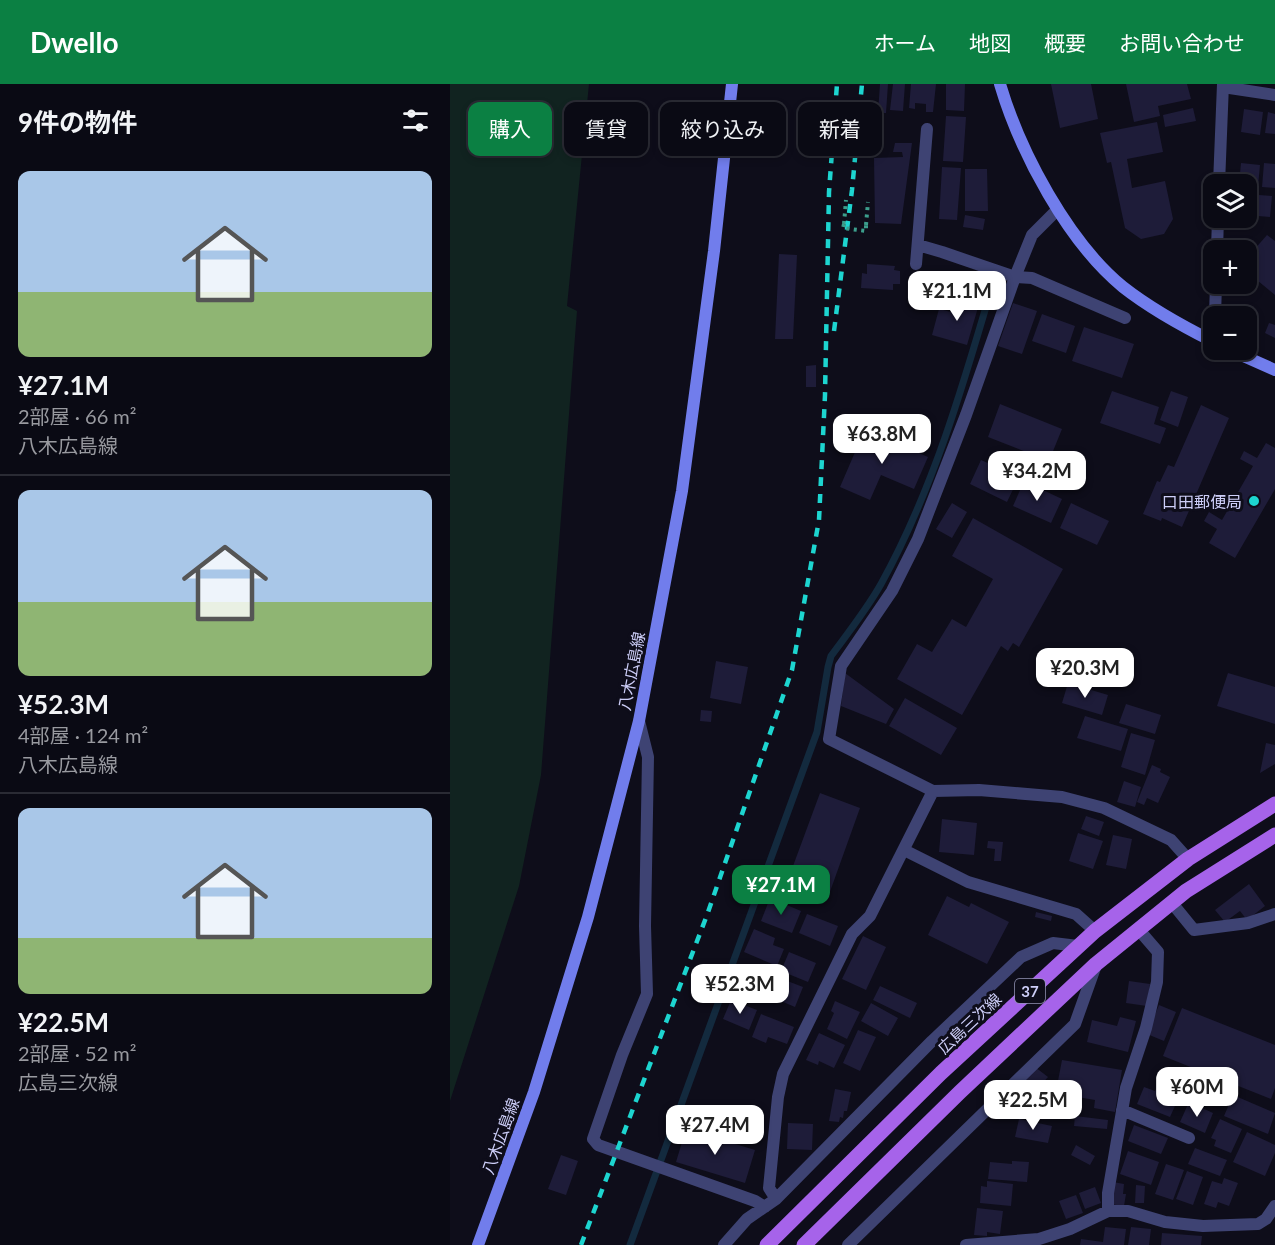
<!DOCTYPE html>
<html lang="ja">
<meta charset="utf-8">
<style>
:root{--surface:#0a0a14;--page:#13131d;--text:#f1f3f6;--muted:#999aa0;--line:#2a2b34;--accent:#0b8043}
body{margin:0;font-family:Lato,"Noto Sans JP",sans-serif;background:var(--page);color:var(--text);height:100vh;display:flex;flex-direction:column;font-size:22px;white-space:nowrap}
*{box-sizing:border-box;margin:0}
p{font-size:20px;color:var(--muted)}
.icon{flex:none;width:33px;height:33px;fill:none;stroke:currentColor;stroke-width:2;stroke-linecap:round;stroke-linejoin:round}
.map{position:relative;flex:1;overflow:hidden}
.details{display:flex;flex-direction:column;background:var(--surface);width:450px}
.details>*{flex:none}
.hud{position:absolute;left:18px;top:18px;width:570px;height:54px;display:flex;gap:12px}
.tools{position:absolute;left:753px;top:90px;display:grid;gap:12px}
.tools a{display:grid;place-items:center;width:54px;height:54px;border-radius:12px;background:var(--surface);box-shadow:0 3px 9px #0003,0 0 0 2px var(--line);font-size:30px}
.price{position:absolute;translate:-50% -51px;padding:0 14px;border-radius:12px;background:#fff;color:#222;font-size:20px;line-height:39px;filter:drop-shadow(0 2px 3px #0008)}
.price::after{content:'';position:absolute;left:50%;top:36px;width:18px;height:14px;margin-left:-9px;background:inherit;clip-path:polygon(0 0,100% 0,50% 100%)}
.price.current{background:var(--accent);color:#fff}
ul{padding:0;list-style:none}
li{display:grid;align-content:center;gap:12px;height:318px;padding:0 18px}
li+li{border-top:2px solid var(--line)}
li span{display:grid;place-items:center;height:186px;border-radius:12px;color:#555}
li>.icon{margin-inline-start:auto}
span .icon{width:108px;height:108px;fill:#fffc;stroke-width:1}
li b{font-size:26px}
h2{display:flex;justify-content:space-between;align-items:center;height:72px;padding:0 18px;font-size:26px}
.chip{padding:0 21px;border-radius:12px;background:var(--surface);box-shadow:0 3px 9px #0003,0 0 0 2px var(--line);font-size:21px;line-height:54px}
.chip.current{background:var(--accent);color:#fff}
header{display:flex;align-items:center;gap:36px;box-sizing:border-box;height:84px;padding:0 30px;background:var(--accent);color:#fff}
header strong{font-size:28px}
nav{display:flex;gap:33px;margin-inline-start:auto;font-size:21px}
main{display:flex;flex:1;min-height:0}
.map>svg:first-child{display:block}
.green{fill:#112320}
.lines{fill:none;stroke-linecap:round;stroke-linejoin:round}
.stream{stroke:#132a3e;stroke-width:7}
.building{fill:#1e1c39}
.path{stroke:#3c9e8c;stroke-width:4;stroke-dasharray:3 4.5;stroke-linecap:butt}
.street{stroke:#3e4373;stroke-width:12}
.secondary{stroke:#717dec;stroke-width:12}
.primary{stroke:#a663ea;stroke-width:15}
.rail{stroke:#1dd5d0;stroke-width:4.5;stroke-dasharray:9 8;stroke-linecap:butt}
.path-bridge{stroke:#3c9e8c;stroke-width:4;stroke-dasharray:3 4.5;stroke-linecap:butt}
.poi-dot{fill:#1dd5d0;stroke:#0e0d1a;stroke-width:2}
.labels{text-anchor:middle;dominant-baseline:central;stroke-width:6;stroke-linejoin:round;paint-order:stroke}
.shield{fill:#0e0d1a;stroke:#9494b5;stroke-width:1.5}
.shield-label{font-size:15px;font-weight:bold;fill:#cdcef8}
.poi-label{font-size:16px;fill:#cdcef8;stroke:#0e0d1a;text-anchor:end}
.street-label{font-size:16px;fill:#cdcef8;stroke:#0e0d1a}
</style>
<header>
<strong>Dwello</strong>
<nav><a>ホーム</a><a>地図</a><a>概要</a><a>お問い合わせ</a></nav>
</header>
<main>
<section class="details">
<h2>9件の物件<svg class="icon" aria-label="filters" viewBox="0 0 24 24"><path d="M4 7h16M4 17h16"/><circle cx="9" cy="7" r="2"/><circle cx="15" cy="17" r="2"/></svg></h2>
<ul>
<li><span style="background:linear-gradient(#a9c7e8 65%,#8fb573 0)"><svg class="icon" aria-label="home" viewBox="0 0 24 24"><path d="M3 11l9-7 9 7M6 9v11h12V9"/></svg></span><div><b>¥27.1M</b><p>2部屋 · 66 m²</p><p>八木広島線</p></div></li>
<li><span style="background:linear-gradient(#a9c7e8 60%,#8fb573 0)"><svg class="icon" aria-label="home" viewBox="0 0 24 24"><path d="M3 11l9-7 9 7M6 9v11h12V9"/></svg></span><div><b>¥52.3M</b><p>4部屋 · 124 m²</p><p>八木広島線</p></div></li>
<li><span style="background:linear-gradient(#a9c7e8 70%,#8fb573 0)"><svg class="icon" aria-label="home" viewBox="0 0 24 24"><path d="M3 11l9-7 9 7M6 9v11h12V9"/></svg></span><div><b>¥22.5M</b><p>2部屋 · 52 m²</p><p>広島三次線</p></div></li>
</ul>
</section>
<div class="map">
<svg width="825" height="1161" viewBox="0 0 825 1161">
<rect width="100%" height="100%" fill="#0e0d1a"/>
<!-- green -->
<path class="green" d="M0,0H139L117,222L127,227L91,691L69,802L0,1017Z"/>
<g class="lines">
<!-- stream -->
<path class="stream" d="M180,1161L367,648L378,583L381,572C398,549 417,525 431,500C483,406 513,302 543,199"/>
</g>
<!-- building -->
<path class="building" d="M430,0H438L436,29H428Z
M443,0H455L453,27L440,26Z
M461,0H486L483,28H476V20L465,19V25L459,24Z
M496,0H515L514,27L496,26Z
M601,0H641L648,35L610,44Z
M676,0H737L741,15L708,22L710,32L684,38Z
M743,24L746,37L715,43L713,31Z
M794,25L813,28L810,51L791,48Z
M818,28L825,30V50L815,49Z
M496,32L516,33L513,78L493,77Z
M707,38L713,68L677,75L682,104L715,97L723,135L714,150L691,155L675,144L661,78L657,79L650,49Z
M420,48H431L432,58L420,59Z
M445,59H462L451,140L425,139L424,74L453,73L452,68H443Z
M791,79L810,81L808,102L789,100Z
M814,79L825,80V104L812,103Z
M492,83L511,84L507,136L489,135Z
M515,85H537L538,127H515Z
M796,110L822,112L820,133L796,131Z
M515,131L535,135L533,146L513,143Z
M817,151L825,157V211L796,187V175Z
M329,170L347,171L343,255H325Z
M417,180L445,182L444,186L450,187V200H443V206L411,204L412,189L417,190Z
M509,214L529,220L517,261L482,251L489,225L505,229Z
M563,219L587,227L572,270L548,262Z
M592,230L625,242L616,269L582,257Z
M819,239L825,241V254L815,249Z
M634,243L684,260L672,294L622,277Z
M366,281V303H356V282Z
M662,307L709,323L704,340L716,344L710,360L650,339Z
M721,307L738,313L728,343L710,336Z
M550,320L612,345L599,377L538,353Z
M751,321L779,334L732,443L712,434L711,437L693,430L707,397L710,398L718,381L724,383Z
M415,345L478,373L464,405L431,391L420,416L390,403Z
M816,359L825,364V405L785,474L759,459L767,445L754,437L759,428L772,436L803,382L790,375L794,367L807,374Z
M531,376L569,393L557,418L520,400Z
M574,397L612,415L601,439L563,422Z
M502,419L517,428L502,454L486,445Z
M621,419L659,437L647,461L610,444Z
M523,434L613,485L569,563L563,559L558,567L551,562L512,631L447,595L467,560L482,568L502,535L516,543L543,495L502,472Z
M266,577L298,583L291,620L260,614Z
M395,589L444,625L436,640L391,622Z
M778,589L825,603V640L767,622Z
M618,599L658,611L652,631L612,619Z
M455,614L507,644L491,671L439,642Z
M676,620L711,631L705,650L669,639Z
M251,626L262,627L261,638L250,637Z
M635,632L678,645L671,667L627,654Z
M681,649L705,656L695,691L671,683Z
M816,659L825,661V680L810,689Z
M702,681L711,685L710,688L720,693L708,719L697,714L694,721L687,718Z
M674,697L691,703L685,723L667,718Z
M370,709L410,724L377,816L336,801Z
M636,732L654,738L649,752L631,745Z
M492,735L527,739L524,771L489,768Z
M628,749L653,757L643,785L619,777Z
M663,751L682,755L676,785L656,781Z
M538,757L553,758L551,777H544L545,765L537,764Z
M799,800L815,822L797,836L790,827L775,838L765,826Z
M497,812L519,823L521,819L559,838L537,880L478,851Z
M320,814L351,827L342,849L311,837Z
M586,828L602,832L601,837L585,833Z
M357,830L388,842L380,862L349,849Z
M304,845L325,854L323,861L334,865L327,882L294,868Z
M413,852L436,863L416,906L392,895Z
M339,868L366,879L358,898L331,887Z
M294,881L322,893L314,912L286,900Z
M327,893L353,903L345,923L319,912Z
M679,897L700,900L697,922L676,919Z
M430,902L467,919L460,934L423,916Z
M281,916L307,926L299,946L273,935Z
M385,917L410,928L397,955L377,945L384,929L381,927Z
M421,919L448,934L438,952L411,937Z
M709,921L726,928L714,957L697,950Z
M732,924L825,961V1004L821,1015L713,972Z
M311,930L344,943L337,960L318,953L316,959L302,953Z
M670,933L686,937L678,968L637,958L642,936L667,942Z
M408,946L426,953L410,987L393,979Z
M369,949L395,961L384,984L369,977L368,981L356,976Z
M612,976L672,986L665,1028L644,1024L645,1016L616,1011L618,999L608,997Z
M585,983L598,993L586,1006L574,996Z
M694,1003L705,1007L707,1003L729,1013L720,1033L687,1020Z
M385,1005L401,1008L397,1027H394L393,1034L390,1033L389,1038L379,1037Z
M783,1011L825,1029L818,1050L774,1032Z
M739,1018L763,1029L755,1049L730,1038Z
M625,1032L658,1036L657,1045L624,1042Z
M569,1035L602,1042L598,1059L565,1053Z
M770,1035L792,1045L781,1069L764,1062L766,1056L761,1054Z
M338,1039L363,1040L362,1066L337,1065Z
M684,1041L718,1054L711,1070L678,1057Z
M236,1045L305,1066L295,1099L226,1078Z
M797,1048L825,1061V1069L815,1092L783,1078Z
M626,1061L645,1072L640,1081L621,1071Z
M745,1064L777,1076L770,1092L738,1080Z
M678,1067L709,1078L701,1101L670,1090Z
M111,1071L128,1077L116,1111L98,1105Z
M562,1077L579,1078L577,1098L538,1095L540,1078L562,1080Z
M716,1080L734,1086L723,1116L705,1110Z
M737,1087L753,1093L743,1121L726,1115Z
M774,1094L788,1099L779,1122L768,1118L766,1124L754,1120L762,1097L772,1100Z
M537,1097L563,1100L561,1122L530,1119L531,1102L537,1103Z
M663,1098L674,1100L673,1110H676L674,1122L659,1120Z
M686,1101L695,1102L694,1119H685Z
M645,1103L651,1119L635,1125L629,1109Z
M626,1111L633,1129L616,1135L609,1117Z
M527,1124L553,1127L550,1150L537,1148V1152L524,1151Z
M655,1143L676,1145L674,1161H630L631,1155L653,1158Z
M681,1143L701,1145L699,1161H678Z
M712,1149L752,1152L751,1161H711Z"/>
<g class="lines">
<!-- path -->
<path class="path" d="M394,140L396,116
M416,141L418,118"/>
<!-- street -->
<path class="street" d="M773,3L825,11
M769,100L773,0
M468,161L492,168L565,193L582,151L607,126
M767,166L768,134
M466,180L477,45
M765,232L766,200
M675,234L582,194L565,193L516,331L468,455L442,507L391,582L379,655L483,707L529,706L612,713L654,724L721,756L738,775
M189,637L198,673L195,842L197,910L172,971L143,1055L148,1061L305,1117L315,1123
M454,766L518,798L626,830L645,847
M722,819L744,846L798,839L825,830
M672,1026L739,1054
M326,1115L319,1104L328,1013L333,990L402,850L420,832L483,707
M658,1127V1109L676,1004L696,944L707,898L708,868L689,846
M274,1161L297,1135L326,1115L482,957L571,873L603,859L628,862
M398,1161L625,940L646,881
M516,1161L589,1155L620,1145L658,1127H678L715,1138L753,1142L808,1140L816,1135L825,1122"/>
<!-- secondary -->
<path class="secondary" d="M550,0C570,68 618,158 673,203C701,225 732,242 764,258
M780,266L825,286
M28,1161L84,1008L138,833L189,637L232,407L264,167L282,0"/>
<!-- primary -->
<path class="primary" d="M317,1161L491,989L645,847L738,775L825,720
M354,1161L510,1008L646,880L736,807L825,751"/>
<!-- rail -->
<path class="rail" d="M384,247L402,106L412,0
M131,1161L257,831L342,586L369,436L375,311L379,108L387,0"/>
<!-- path-bridge -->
<path class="path-bridge" d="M394,140L393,144L416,147V141"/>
</g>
<!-- markers -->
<circle class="poi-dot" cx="804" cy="417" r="6"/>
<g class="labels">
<!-- shield labels -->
<rect class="shield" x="565" y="895" width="30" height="24" rx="4.5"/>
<g class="shield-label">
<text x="580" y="907">37</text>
</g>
<!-- poi labels -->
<g class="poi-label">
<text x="792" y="417">口田郵便局</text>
</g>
<!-- street labels -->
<g class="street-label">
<text transform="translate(181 587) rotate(-79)">八木広島線</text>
<text transform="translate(519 939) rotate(-43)">広島三次線</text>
<text transform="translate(50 1052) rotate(-70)">八木広島線</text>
</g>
</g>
</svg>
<div class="tools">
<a><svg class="icon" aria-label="layers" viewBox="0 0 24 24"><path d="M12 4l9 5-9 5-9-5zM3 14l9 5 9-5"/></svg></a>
<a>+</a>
<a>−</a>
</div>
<b class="price" style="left:507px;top:238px">¥21.1M</b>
<b class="price" style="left:432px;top:381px">¥63.8M</b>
<b class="price" style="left:587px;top:418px">¥34.2M</b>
<b class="price" style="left:635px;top:615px">¥20.3M</b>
<b class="price current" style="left:331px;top:832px">¥27.1M</b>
<b class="price" style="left:290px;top:931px">¥52.3M</b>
<b class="price" style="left:747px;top:1034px">¥60M</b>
<b class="price" style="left:583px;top:1047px">¥22.5M</b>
<b class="price" style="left:265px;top:1072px">¥27.4M</b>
<div class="hud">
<a class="chip current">購入</a>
<a class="chip">賃貸</a>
<a class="chip">絞り込み</a>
<a class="chip">新着</a>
</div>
</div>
</main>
